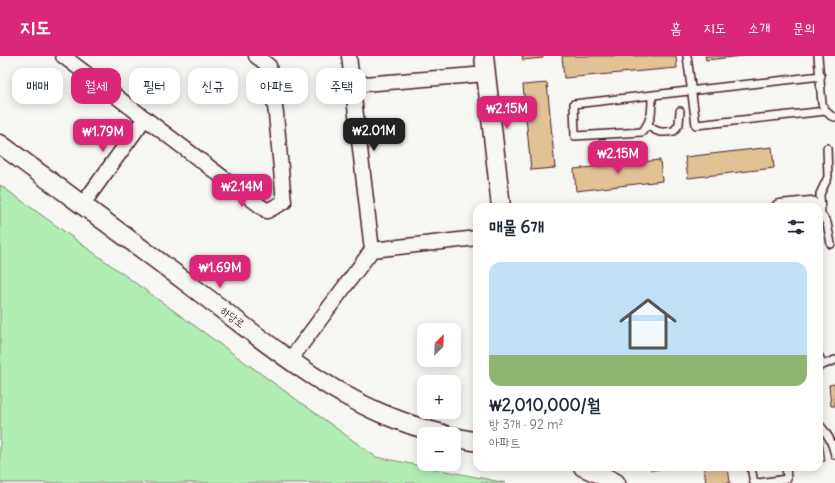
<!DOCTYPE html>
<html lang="ko">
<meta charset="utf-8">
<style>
:root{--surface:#fff;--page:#f6f6f7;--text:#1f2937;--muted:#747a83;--accent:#db2777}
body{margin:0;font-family:Delius,"Poor Story",sans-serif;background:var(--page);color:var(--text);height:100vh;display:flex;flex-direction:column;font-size:15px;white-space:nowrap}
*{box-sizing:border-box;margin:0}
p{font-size:13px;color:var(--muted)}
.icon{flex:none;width:22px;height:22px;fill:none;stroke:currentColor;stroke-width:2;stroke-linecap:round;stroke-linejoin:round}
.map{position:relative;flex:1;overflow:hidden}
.side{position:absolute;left:473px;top:147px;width:350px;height:268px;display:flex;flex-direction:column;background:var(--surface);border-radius:12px;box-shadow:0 2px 10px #0003}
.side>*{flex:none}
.top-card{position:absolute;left:12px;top:12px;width:380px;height:36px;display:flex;gap:8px}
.needle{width:26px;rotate:24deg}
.tools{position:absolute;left:417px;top:267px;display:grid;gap:8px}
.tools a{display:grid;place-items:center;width:44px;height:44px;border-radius:8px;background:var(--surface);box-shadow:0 2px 10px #0003;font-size:20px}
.price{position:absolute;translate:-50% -34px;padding:0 9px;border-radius:8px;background:var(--accent);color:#fff;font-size:13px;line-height:26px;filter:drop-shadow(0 1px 2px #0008)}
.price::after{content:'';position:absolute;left:50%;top:24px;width:12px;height:9px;margin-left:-6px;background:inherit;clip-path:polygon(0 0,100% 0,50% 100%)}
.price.current{background:#222;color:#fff}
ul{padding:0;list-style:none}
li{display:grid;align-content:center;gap:8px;height:212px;padding:0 16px}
li span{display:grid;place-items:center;height:124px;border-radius:12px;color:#555}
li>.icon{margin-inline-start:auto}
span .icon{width:72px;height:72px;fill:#fffc;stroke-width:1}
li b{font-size:17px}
h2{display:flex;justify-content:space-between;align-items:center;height:48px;padding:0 16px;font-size:17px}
.chip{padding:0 14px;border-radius:12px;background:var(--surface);box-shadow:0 2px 10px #0003;font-size:14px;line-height:36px}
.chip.current{background:var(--accent);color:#fff}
header{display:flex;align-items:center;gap:24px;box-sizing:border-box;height:56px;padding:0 20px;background:var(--accent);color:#fff}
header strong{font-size:19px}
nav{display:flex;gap:22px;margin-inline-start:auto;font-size:14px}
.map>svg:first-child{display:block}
.green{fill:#b1edb3;stroke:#7e866f}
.building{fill:#e1c294;stroke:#4a1f2b}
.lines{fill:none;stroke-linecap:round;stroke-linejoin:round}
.service-casing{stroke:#4a1f2b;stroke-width:10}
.minor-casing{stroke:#4a1f2b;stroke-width:17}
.tertiary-casing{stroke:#4a1f2b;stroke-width:21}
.service{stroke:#f6f6f2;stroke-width:7}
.minor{stroke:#f6f6f2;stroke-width:14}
.tertiary{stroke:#f6f6f2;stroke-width:18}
.labels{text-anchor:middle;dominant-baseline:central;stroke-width:3;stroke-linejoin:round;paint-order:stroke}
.street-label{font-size:11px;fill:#4a1f2b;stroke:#f6f6f2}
</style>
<header>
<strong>지도</strong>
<nav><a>홈</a><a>지도</a><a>소개</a><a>문의</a></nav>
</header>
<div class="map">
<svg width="835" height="427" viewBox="0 0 835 427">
<rect width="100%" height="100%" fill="#f6f6f2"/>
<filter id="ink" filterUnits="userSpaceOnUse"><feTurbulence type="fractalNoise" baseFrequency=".025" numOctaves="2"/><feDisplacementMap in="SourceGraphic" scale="8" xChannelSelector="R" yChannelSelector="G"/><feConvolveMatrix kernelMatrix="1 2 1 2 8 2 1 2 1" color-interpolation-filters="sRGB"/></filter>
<g filter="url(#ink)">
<!-- green -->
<path class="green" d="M0,129L376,401L506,427H0Z"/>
<!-- building -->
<path class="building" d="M522,0H543V2L523,4Z
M562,0H676L677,12L564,22Z
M705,0H743L706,4Z
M547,27L555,112L531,114L523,29Z
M772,91L774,112L688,122L685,101Z
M660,104L662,125L576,135L574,113Z
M835,328V350H831L829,329Z
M819,376H821L825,405L819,406Z
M651,411H685L651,414Z
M704,411H728L730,427H706Z"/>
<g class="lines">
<defs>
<path id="service" d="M687,0L696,69L826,55
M818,0L822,48L826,55L831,60L835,61
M652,40C652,55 652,64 642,76L575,80L574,48L821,20
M648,69C657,77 662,77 674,75L679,68L680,55
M827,92L828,121L820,138L821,158L827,167L831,188
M819,300L821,305L819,311
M820,310L835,304
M819,368C828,378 832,386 835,399
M751,411L754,427
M758,427L787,423L786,411"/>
<path id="minor" d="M63,0L267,155L284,146L276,58L269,10L256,0
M349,0L372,194
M352,29L486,18
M83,148L145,62
M779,151L811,148
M290,304L372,194L477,182"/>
<path id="tertiary" d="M484,0L501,151
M0,88C63,135 127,181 190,229C250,274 313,328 383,358C402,366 422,373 443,378
M454,381L477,386
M583,411L599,418L616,427"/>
</defs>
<!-- service casing -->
<use href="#service" class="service-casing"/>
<!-- minor casing -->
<use href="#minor" class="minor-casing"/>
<!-- tertiary casing -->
<use href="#tertiary" class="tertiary-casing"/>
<!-- service -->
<use href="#service" class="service"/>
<!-- minor -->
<use href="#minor" class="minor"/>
<!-- tertiary -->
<use href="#tertiary" class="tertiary"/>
</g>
</g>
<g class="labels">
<!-- street labels -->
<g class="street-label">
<text transform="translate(233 261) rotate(37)">하당로</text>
</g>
</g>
</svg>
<div class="tools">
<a><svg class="needle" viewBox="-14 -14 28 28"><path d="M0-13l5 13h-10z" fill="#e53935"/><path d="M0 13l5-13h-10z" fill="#747a83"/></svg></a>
<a>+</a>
<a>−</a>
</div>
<b class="price" style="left:507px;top:74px">₩2.15M</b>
<b class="price current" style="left:374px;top:96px">₩2.01M</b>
<b class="price" style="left:103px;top:97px">₩1.79M</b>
<b class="price" style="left:618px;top:119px">₩2.15M</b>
<b class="price" style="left:242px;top:152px">₩2.14M</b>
<b class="price" style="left:220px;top:233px">₩1.69M</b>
<div class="top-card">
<a class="chip">매매</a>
<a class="chip current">월세</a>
<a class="chip">필터</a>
<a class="chip">신규</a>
<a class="chip">아파트</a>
<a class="chip">주택</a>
</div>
<section class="side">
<h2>매물 6개<svg class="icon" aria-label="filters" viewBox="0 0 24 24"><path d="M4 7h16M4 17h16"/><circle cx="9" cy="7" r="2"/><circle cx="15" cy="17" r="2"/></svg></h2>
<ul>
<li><span style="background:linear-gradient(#bfe0f5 75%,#8fb573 0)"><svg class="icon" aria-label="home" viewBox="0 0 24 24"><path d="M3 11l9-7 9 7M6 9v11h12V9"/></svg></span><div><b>₩2,010,000/월</b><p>방 3개 · 92 m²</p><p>아파트</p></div></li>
</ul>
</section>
</div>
